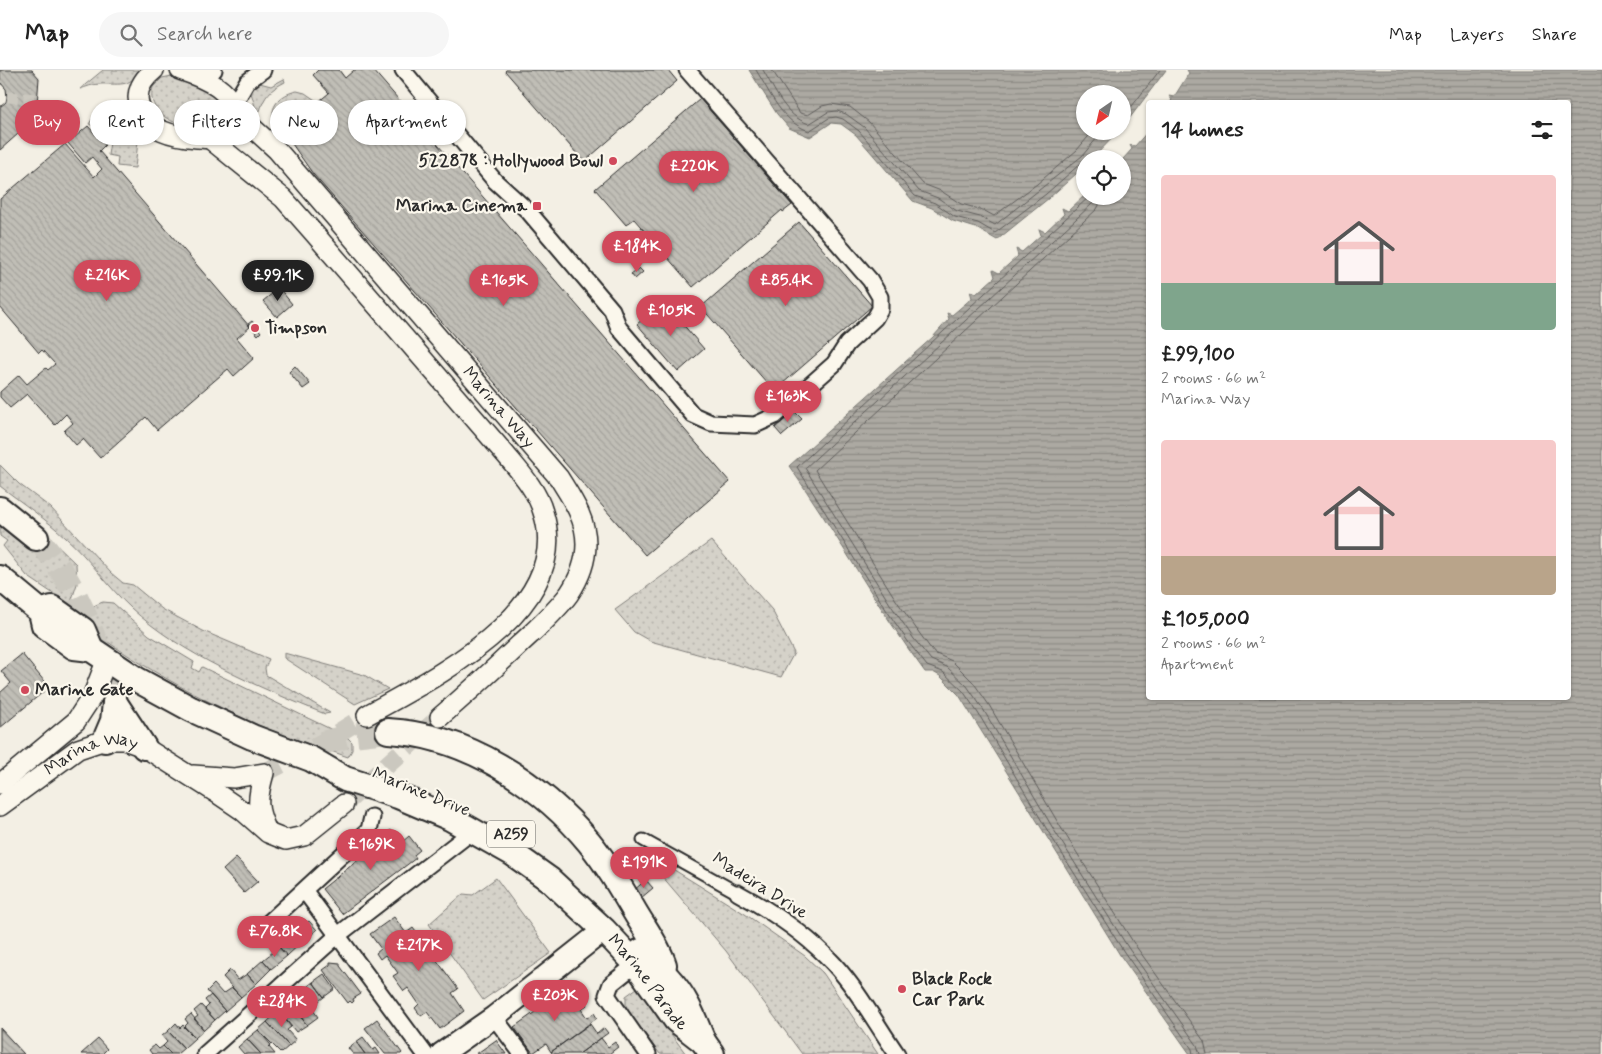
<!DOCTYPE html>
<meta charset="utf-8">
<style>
:root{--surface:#fff;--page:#f6f6f6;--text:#222;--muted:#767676;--line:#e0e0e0;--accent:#d1495b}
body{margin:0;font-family:Mynerve,sans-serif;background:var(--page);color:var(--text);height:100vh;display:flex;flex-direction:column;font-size:19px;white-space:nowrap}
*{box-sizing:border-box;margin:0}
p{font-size:16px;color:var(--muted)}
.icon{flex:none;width:28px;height:28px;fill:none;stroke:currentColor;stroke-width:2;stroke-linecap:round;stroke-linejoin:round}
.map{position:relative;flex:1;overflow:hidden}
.panel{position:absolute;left:1146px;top:30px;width:425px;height:600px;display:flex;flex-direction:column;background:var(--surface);border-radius:5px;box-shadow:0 1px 4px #0004}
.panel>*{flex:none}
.banner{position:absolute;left:15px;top:30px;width:475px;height:45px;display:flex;gap:10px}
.needle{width:32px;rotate:214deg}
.controls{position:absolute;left:1076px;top:15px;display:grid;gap:10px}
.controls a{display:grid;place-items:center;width:55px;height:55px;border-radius:50%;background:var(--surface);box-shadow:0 1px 4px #0004;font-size:25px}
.price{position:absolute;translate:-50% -42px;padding:0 11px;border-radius:18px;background:var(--accent);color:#fff;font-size:16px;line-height:32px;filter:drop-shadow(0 1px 2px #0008)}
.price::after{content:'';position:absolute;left:50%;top:30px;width:15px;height:11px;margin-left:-8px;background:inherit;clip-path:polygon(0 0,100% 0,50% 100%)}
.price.selected{background:#222;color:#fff}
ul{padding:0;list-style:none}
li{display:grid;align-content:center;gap:10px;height:265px;padding:0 15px}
li span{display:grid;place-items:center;height:155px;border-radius:5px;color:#555}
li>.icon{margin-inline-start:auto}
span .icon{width:90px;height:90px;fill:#fffc;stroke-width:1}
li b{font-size:21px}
h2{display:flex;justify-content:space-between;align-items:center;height:60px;padding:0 15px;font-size:21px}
.pill{padding:0 18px;border-radius:22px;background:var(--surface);box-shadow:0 1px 4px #0004;font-size:18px;line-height:45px}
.pill.selected{background:var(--accent);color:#fff}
header{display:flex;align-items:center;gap:30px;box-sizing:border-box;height:70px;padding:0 25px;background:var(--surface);border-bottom:1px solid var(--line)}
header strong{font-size:24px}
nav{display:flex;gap:28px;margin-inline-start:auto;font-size:18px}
.search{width:350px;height:45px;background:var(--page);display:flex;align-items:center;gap:12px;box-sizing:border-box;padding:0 18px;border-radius:28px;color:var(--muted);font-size:19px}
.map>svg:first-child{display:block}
.grass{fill:url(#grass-dots);stroke:#807e7a}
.water{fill:url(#water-rules);stroke:#787772}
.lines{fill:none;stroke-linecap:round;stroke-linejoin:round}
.shore{stroke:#5f5d5b;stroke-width:1}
.building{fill:url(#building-back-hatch);stroke:#2b2b2b}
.pedestrian-tunnel{stroke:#cbc8bf;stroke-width:11;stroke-dasharray:11 5.5;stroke-linecap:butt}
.tertiary-tunnel{stroke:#cbc8bf;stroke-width:19;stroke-dasharray:19 9;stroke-linecap:butt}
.primary-tunnel{stroke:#cbc8bf;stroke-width:24;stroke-dasharray:24 12;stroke-linecap:butt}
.pedestrian-casing{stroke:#2b2b2b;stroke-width:15}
.minor-casing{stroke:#2b2b2b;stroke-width:19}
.tertiary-casing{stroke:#2b2b2b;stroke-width:22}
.secondary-casing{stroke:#2b2b2b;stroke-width:25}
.primary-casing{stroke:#2b2b2b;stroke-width:28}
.pedestrian{stroke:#fbf7ec;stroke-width:11}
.minor{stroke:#fbf7ec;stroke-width:15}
.tertiary{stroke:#fbf7ec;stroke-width:19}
.secondary{stroke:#fbf7ec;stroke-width:21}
.primary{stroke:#fbf7ec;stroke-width:24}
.poi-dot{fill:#d1495b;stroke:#fbf7ec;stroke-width:2}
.labels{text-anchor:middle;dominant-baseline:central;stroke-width:4.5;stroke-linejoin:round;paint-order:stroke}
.shield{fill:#fbf7ec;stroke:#696865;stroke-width:1}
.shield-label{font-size:16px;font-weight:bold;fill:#2b2b2b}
.poi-label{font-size:18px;font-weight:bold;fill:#2b2b2b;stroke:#fbf7ec;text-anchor:start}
.street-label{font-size:18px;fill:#2b2b2b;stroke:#fbf7ec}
</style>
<header>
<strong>Map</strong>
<div class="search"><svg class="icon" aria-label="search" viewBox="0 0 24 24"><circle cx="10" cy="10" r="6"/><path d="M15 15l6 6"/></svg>Search here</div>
<nav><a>Map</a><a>Layers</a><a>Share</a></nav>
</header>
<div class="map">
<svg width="1602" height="984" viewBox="0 0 1602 984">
<defs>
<pattern id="grass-dots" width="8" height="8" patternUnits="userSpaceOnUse" patternTransform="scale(1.25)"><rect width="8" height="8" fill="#d5d2c9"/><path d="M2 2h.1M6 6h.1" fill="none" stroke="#b7b4ad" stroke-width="1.8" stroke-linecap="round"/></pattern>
<pattern id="water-rules" width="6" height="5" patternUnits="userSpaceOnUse" patternTransform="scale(1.25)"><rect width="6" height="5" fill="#aca9a2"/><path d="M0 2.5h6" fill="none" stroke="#8c8a84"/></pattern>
<pattern id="building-back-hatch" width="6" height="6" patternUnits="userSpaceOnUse" patternTransform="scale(1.25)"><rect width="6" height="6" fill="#c0beb6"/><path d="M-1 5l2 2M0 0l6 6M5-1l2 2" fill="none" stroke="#a5a39d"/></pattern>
</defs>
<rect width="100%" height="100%" fill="#f3efe4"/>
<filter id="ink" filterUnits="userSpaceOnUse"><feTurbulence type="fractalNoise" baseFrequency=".02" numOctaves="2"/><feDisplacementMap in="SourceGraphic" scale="10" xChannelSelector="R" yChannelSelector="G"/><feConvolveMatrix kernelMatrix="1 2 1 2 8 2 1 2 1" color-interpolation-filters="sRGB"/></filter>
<g filter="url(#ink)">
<!-- grass -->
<path class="grass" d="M103,0H138C132,19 116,13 100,14C93,14 86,17 80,19Z
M177,5L196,11L220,31C231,74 140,58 153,17L162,8Z
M284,9L285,12C271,19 264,26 260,41L256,40L250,19L256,12L271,16Z
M297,21L305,23L318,32L283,61C263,46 275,25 297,21Z
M108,37L137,62L138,71L135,98L117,96L118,87L108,85L111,66L89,54L96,43L100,46Z
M0,395L19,414L51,438L111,503L123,513L133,515L162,539L203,561L269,589L265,598L266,605L330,643L325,644C262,619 180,584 131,538C108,517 90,489 66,468C46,449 22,433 0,416Z
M0,453L27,478L42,461L76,494L77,514L70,535L27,506L3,476L7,471L0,466Z
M711,471L772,540L794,583L781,607L650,571L634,562L615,540Z
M103,532L113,533L149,565L194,592L192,598L199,602L202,597L347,667L352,672V680L348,687C317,676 284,667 254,653C193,626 136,593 82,554C82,541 92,536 103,532Z
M284,583L364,605L388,619L355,634L284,588Z
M671,798L745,844L805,886L823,903L878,984H802L726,881L661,805Z
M496,808L551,883L483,930L429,854L463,824L473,825Z
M637,918L686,984H660L628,942L626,937V926Z"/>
<!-- water -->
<path class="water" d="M749,0H1166L1123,57L1122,24H1085V61H1119L1092,89H1085V96L1049,128L997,170L976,158L953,151L932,138L913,131L856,65L841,54L831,53L810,67L789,58L777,44Z
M1187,0H1602V984H1190L1120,885L959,625L940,606L933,602H925C876,536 837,463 789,396L933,267L949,249L947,243L952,245L972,228L970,221L976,224L995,207L993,200L999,203L1018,186L1016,179L1022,182L1041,165L1039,159L1045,162L1064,144L1062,138L1068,141L1085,125L1122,126L1123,89L1132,79L1130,75L1135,76L1149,60V628H1569V32H1170L1172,30L1169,26L1174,27L1189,3Z"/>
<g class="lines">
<!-- shore -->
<path class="shore" d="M756,0C771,24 781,51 809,61L829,48L836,47L843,49L859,61L915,126L935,133L955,147L978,153L995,163L1046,124L1080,94L1085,92
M763,0C775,20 785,46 809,54L828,42L837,41L846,44L864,57L919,121L938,128L957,141L980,147L995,155L1082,86L1103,61
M772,0L800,43L808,45L822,36L831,34L850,37L869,52L923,114L941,121L961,134L983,140L994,146L1037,114L1077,80L1093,61
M1122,49L1160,0
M1090,126L797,397L885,538L909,573L927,596L943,602L963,621L978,643L1049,763L1124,882L1192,979L1193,984
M1096,126L1093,133L1076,149L805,398L890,534L914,569L931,590L947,597L967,616L983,639L1054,760L1129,879L1197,975L1200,984
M1104,126L1097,139L815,400L896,530L920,564L934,583L952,591L973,612L989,635L1060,756L1135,875L1204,971L1207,984"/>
</g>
<!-- building -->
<path class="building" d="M0,0H32L39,8L36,48L0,80V37L6,32L7,27L6,19L0,12Z
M318,0H339L345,8L354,0H373L730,412L645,485L313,104L283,61L329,23L313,5Z
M506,0H668L677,11L584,92L505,1Z
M700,29L792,135L783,142L782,140L693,217L634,149L626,155L595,119Z
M88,56L105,75L99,81L250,257L237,268L254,288L234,306L228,299L157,360L146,347L100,388L83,369L76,375L64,361L73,353L66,344L55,355L27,324L10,338L0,327V322L19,305L27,314L46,298L48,300L55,294L42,280L39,283L0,237V129L65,74L94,107L102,99L92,87L85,93L62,66L69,60L75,67Z
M799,152L872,236L774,321L701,237Z
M639,198L643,202L635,209L631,204Z
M279,218L292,234L277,247L263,231Z
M664,232L704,279L678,302L637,254Z
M252,251L261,262L258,265L248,254Z
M295,296L310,314L303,319L289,302Z
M794,341L802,349L782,366L775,358Z
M22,584L49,617L0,658V623L11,613L1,601Z
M391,760L401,773L409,766L420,780L414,785L416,788L342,844L322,819L358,790L357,786L365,779L370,780L380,772V768Z
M236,788L258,811L244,823L223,800Z
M646,810L653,818L641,828L634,820Z
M394,847L406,863L413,858L458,919L452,923L464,941L440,959L427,942L421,946L415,938L419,934L408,918L404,921L393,906L398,903L385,885L380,889L376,883L381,879L370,864Z
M309,851L317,860L302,872L290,859L298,852L302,856Z
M274,862L282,871L277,875L269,866Z
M294,863L302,872L287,886L279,877Z
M279,877L287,886L271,899L263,890Z
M263,890L271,899L256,914L247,904Z
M330,892L340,893V896L361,924L353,929L354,931L352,933L350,931L348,933L323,900L330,895Z
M230,900L238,910L247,904L256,914L241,927L223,907Z
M324,904L335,919L324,927L313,912Z
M313,912L324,927L311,937L300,922Z
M214,914L223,924L232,918L241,927L225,941L207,921Z
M573,915L587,935L581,939L587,948L594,943L597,948L551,982L546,974L533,983L514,957Z
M302,924L318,947L307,955L290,933Z
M211,925L225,941L215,950L205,939L209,935L205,930Z
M290,933L307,955L296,962L279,941Z
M201,935L215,950L204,960L194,949L198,946L194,941Z
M279,941L291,957L287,960L296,970L289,976L267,952Z
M191,944L204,960L195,968L184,957L188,953L185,949Z
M377,949L402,983L401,984H385L365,958Z
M267,952L289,976L281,983L258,960Z
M176,953L180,958L183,955L195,968L184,978L168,961Z
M590,954L597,964L604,958L608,963L579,984H553L551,982Z
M0,958L24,984H0Z
M258,960L271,975L269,977L275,984H261L247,969Z
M168,961L184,978L177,984H171L163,976L167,972L162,966Z
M363,967L373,980L376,978L380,984H365L356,972Z
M601,968L608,977L615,972L618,977L609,984H579Z
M98,969L107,979L102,984H81Z
M247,969L261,984H244L238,977Z
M496,970L506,984H476Z
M356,972L365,984H353L348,978Z
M155,975L159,979L163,976L171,984H152L149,980Z"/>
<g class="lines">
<!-- pedestrian-tunnel -->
<path class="pedestrian-tunnel" d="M7,27L37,29"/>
<!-- tertiary-tunnel -->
<path class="tertiary-tunnel" d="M264,703L322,673L367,645
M344,734L440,647"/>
<!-- primary-tunnel -->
<path class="primary-tunnel" d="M36,468C76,509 100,578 115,633
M322,673L352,665L388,661"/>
<defs>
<path id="pedestrian" d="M643,770L738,823"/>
<path id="minor" d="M403,0L495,111L528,141L612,240L619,258L693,345L711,353L755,355L775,346L834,294L847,274L875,248L880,239V227L870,210L687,0
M196,5L214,0
M233,36L247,12L263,0
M304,820L425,984
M738,823C773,842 806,864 833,893C858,920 876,954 897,984
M266,855L369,760L372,747
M636,894L611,914L607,925L648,984
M494,947L522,984
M205,984L338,865L465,767L471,759"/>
<g id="tertiary">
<path d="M154,0C143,9 134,22 140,37C148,61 173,66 197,68C203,68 210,70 216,67C223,64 229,58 231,51C242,22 201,7 180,0"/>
<path id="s1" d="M233,40L277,80L559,408C572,429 586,448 586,474C586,491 579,509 569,524C555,543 536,559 519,575C493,600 467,624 440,647"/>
<path d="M210,69L283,128L313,162L506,385C520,402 537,420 543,442C575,539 435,607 367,645"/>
<path d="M193,705L234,708L264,703C257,728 256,738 267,761"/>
<path d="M0,714L76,651L93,625L107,589"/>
<path id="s2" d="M0,736L78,679L105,670H124L144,677L215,722L243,741L268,763L278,767L286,770L304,766L344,734"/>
</g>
<path id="secondary" d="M441,984L494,947L604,860"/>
<g id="primary">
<path d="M0,439L36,468"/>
<path id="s3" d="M0,508L41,542L44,555L74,577L91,579L136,609L191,639L252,667L311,689L345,709L398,726L450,748L512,783L550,810L604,860L636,894L676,950L703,971L712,984"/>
<path d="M41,542L52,538L83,560L91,579"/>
<path d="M115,633L144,677"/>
<path d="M388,661C465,665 540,713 589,772C607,794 621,818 635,842C645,859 658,876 664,895"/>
<path d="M105,670L113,651L115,633"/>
<path d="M641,881C650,891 660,899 669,909C686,927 694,949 703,971"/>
</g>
</defs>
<!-- pedestrian casing -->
<use href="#pedestrian" class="pedestrian-casing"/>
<!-- minor casing -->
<use href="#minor" class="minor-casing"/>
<!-- tertiary casing -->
<use href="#tertiary" class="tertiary-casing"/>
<!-- secondary casing -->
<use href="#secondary" class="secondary-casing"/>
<!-- primary casing -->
<use href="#primary" class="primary-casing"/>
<!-- pedestrian -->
<use href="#pedestrian" class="pedestrian"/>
<!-- minor -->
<use href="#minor" class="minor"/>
<!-- tertiary -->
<use href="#tertiary" class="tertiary"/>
<!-- secondary -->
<use href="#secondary" class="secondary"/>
<!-- primary -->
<use href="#primary" class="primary"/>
</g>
</g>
<!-- markers -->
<g class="poi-dot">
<circle cx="613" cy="91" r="5"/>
<rect x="532" y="131" width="10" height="10" rx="2.5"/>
<circle cx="255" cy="258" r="5"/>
<circle cx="25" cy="620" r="5"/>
<circle cx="902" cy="919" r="5"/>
</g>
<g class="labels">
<!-- shield labels -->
<rect class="shield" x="487" y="750.5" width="48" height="27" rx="4"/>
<g class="shield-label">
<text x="511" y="764">A259</text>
</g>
<!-- poi labels -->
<g class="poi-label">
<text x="603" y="91" text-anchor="end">522878 : Hollywood Bowl</text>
<text x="527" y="136" text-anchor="end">Marina Cinema</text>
<text x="265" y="258">Timpson</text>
<text x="35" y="620">Marine Gate</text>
<text x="912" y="909">Black Rock<tspan x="912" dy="21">Car Park</tspan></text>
</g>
<!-- street labels -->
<g class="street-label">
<text stroke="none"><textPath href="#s1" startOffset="399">Marina Way</textPath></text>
<text stroke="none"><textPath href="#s2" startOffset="108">Marina Way</textPath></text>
<text transform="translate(421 722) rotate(22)">Marine Drive</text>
<text transform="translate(760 816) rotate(32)">Madeira Drive</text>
<text stroke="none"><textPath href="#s3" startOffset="779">Marine Parade</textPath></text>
</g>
</g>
</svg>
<div class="controls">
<a><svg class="needle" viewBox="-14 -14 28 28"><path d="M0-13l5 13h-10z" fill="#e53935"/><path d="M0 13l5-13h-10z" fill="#767676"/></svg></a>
<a><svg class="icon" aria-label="locate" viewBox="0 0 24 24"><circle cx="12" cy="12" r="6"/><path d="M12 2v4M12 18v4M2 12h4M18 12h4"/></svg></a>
</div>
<b class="price" style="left:694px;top:123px">£220K</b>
<b class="price" style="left:637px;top:203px">£184K</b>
<b class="price" style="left:107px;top:232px">£216K</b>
<b class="price selected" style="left:278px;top:232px">£99.1K</b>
<b class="price" style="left:504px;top:237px">£165K</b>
<b class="price" style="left:786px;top:237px">£85.4K</b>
<b class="price" style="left:671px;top:267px">£105K</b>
<b class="price" style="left:788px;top:353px">£163K</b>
<b class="price" style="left:371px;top:801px">£169K</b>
<b class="price" style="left:644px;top:819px">£191K</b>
<b class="price" style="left:275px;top:888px">£76.8K</b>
<b class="price" style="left:419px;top:902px">£217K</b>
<b class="price" style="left:555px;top:952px">£203K</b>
<b class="price" style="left:282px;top:958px">£284K</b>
<div class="banner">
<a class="pill selected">Buy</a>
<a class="pill">Rent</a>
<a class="pill">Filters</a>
<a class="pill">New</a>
<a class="pill">Apartment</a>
</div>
<section class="panel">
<h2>14 homes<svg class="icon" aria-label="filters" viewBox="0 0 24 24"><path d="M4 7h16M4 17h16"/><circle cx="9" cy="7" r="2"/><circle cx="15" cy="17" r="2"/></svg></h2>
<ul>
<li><span style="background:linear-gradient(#f6c9c9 70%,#7fa58c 0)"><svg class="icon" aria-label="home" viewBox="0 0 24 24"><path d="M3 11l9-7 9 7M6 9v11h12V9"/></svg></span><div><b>£99,100</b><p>2 rooms · 66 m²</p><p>Marina Way</p></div></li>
<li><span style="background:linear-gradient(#f6c9c9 75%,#b9a48a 0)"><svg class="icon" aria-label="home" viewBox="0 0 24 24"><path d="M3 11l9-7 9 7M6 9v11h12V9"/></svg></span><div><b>£105,000</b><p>2 rooms · 66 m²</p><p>Apartment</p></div></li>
</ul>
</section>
</div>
